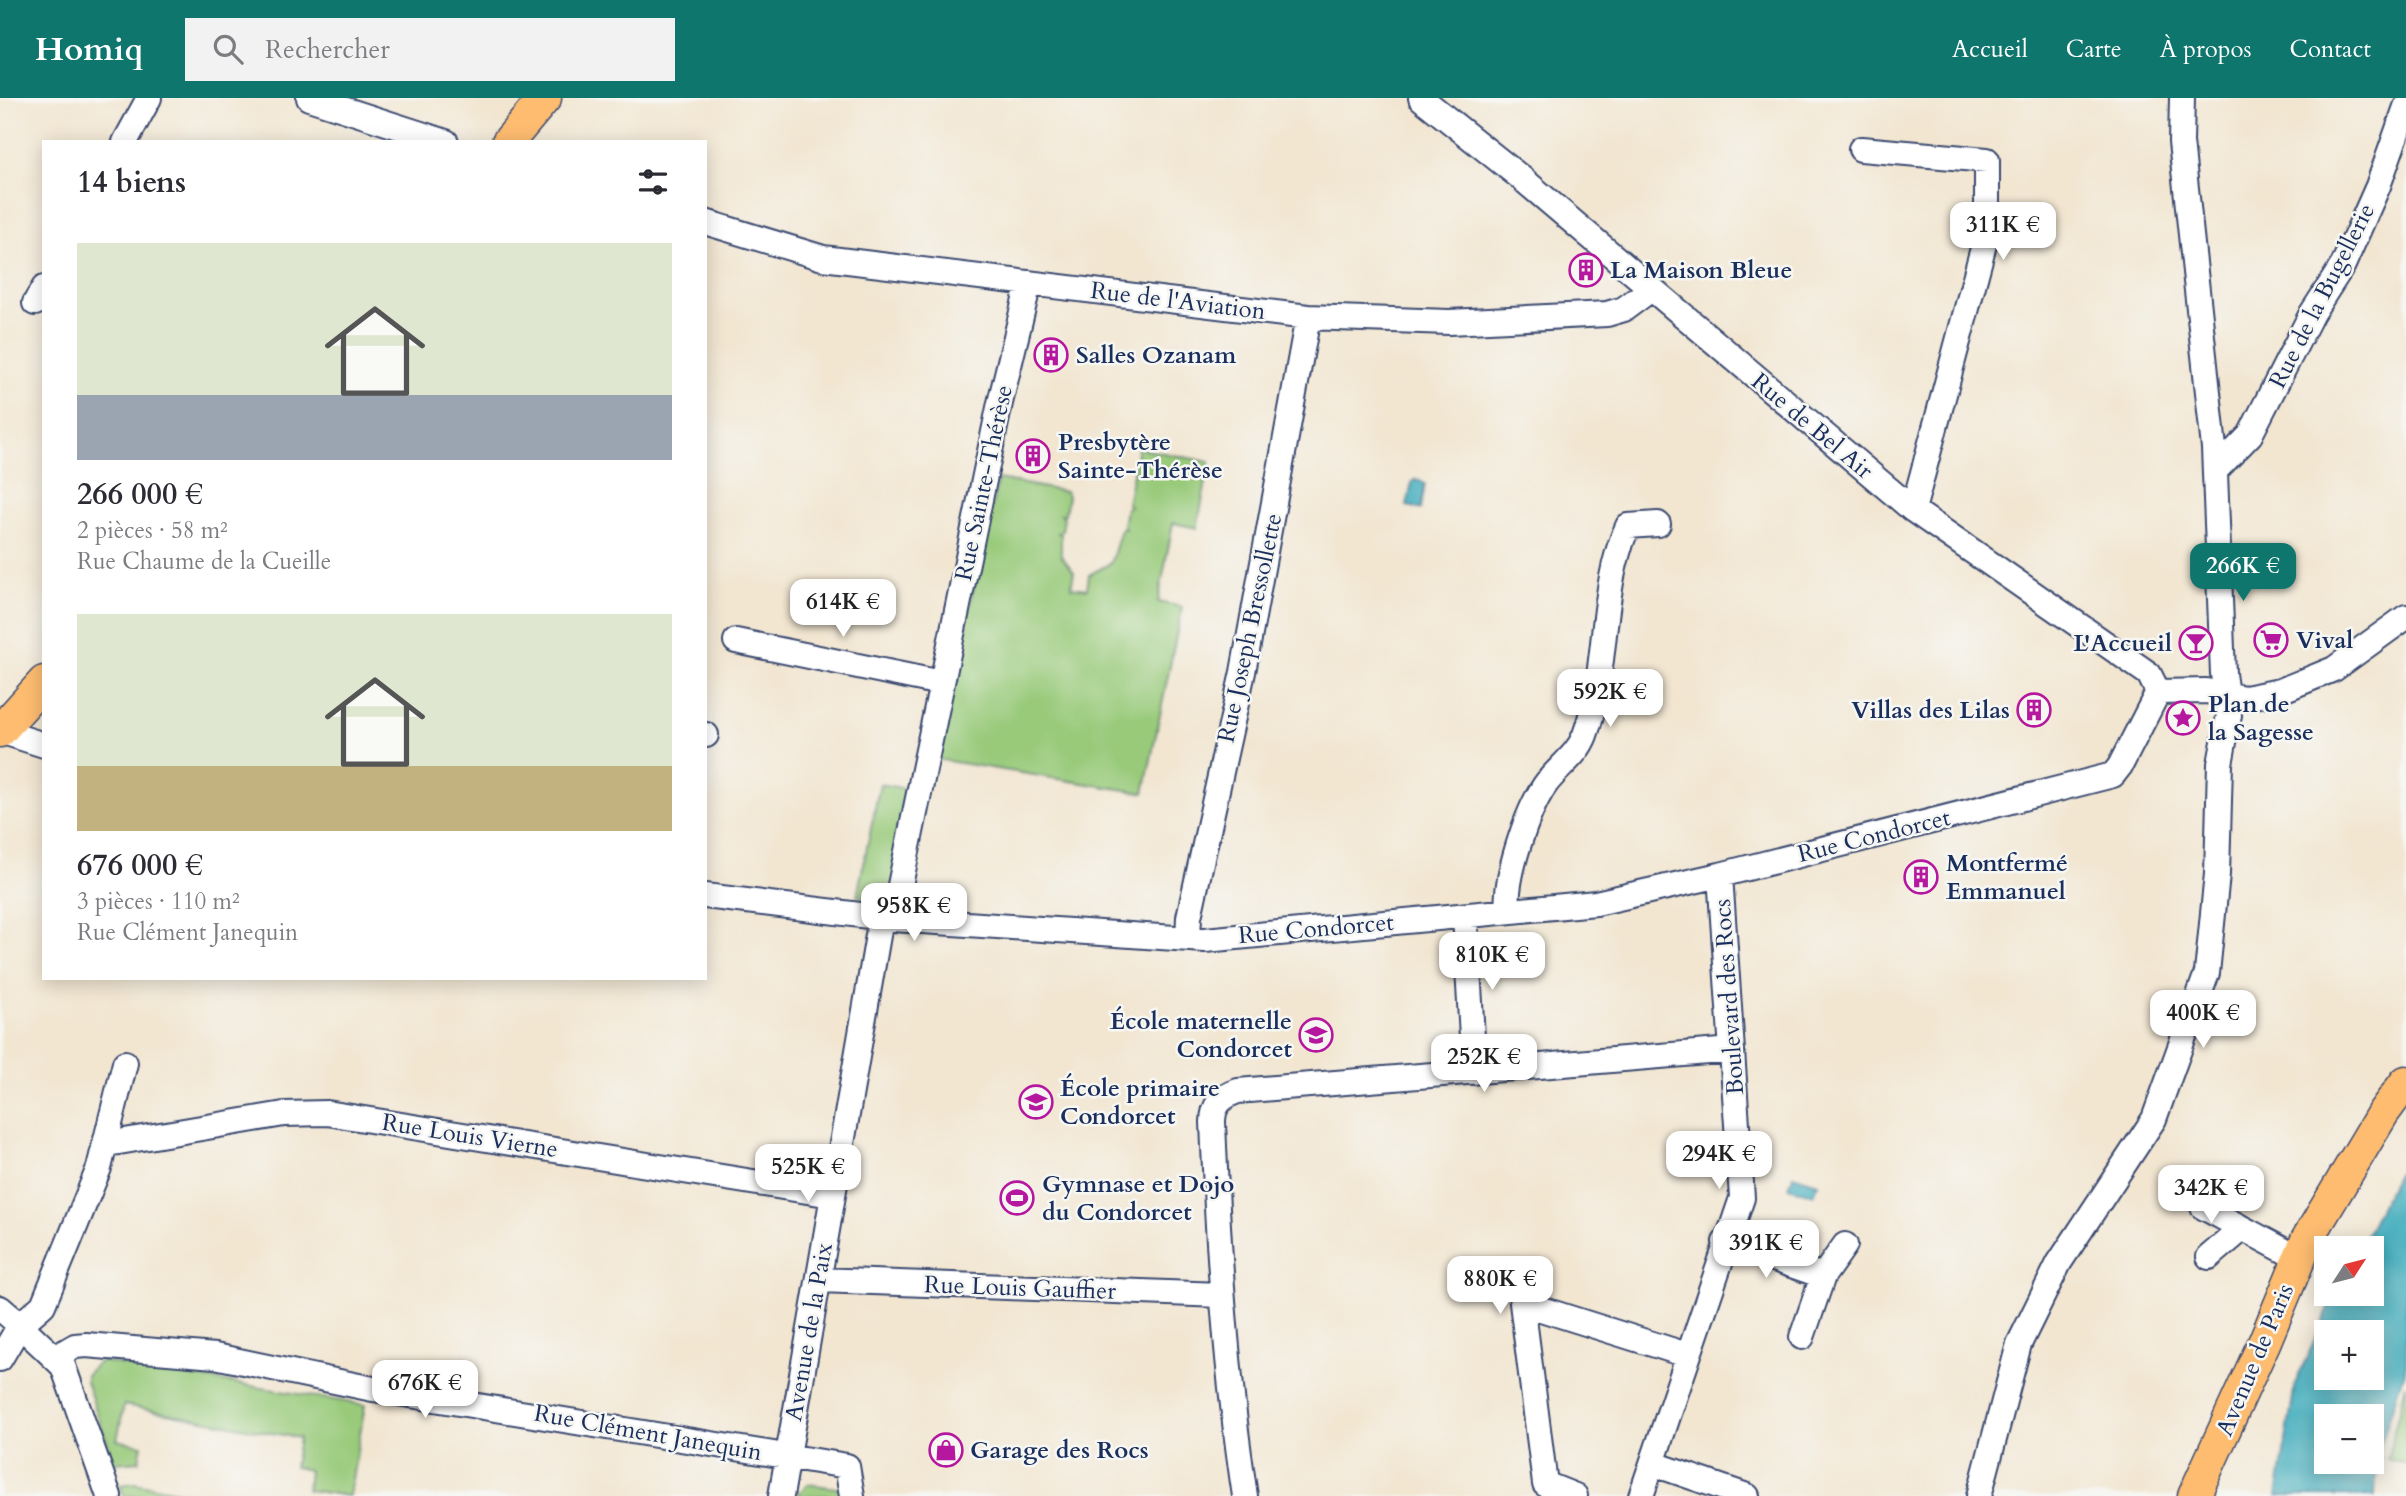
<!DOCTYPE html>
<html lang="fr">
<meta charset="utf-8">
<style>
:root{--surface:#fff;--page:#f2f2f3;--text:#2b2b33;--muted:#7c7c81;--accent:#0f766e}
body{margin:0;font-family:Cardo,serif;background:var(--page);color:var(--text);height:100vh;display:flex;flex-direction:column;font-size:26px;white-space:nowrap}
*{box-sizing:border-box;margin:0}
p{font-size:23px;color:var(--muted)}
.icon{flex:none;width:38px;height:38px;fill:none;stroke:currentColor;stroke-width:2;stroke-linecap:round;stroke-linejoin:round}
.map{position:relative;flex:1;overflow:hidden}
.sheet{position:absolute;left:42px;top:42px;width:665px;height:840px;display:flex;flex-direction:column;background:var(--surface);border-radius:0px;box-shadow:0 4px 18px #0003}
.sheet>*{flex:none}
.needle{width:46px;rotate:54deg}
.controls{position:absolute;left:2314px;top:1138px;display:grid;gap:14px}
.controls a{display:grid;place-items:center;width:70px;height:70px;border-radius:0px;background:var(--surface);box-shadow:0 4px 18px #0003;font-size:35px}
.price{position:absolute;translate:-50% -60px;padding:0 16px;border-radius:14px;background:#fff;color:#222;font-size:23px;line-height:46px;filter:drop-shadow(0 2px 4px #0008)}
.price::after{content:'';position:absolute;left:50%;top:42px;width:21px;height:16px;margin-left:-10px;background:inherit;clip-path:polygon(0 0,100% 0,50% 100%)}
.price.current{background:var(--accent);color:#fff}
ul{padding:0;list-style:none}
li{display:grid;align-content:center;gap:14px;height:371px;padding:0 35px}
li span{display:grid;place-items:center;height:217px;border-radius:0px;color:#555}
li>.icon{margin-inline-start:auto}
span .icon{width:126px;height:126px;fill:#fffc;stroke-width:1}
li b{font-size:30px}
h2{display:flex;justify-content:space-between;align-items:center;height:84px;padding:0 35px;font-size:30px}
header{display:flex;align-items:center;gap:42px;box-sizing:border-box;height:98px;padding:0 35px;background:var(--accent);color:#fff}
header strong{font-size:33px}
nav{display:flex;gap:38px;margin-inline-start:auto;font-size:24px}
.search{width:490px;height:63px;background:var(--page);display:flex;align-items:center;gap:18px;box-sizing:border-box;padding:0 24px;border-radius:0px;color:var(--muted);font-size:26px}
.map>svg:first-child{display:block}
.green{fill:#99ca7a;stroke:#5a7c6c;stroke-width:2}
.water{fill:#3dabbb;stroke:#2c6d8c;stroke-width:2;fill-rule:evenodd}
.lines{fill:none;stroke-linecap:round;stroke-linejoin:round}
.minor-casing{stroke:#3b4a6f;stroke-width:28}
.major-casing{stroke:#3b4a6f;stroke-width:35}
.minor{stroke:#fff;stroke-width:24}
.major{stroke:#fdbc70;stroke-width:32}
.labels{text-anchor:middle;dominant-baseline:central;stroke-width:5;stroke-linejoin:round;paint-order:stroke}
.poi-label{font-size:24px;font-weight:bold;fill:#1b2f5e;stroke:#f6f6f2;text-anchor:start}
.street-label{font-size:24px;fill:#1b2f5e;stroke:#f6f6f2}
</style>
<header>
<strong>Homiq</strong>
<div class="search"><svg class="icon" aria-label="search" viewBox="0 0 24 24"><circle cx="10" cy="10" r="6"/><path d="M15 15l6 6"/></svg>Rechercher</div>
<nav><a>Accueil</a><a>Carte</a><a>À propos</a><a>Contact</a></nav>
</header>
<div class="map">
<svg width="2406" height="1398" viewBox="0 0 2406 1398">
<rect width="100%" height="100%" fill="#f6f6f2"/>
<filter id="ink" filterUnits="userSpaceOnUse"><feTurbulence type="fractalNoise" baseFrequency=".0143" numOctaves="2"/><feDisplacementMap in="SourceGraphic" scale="14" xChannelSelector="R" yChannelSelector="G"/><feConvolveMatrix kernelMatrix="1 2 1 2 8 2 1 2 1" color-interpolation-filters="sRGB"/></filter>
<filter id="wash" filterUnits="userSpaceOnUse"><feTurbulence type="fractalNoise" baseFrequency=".00686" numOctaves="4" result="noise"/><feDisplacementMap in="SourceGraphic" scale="28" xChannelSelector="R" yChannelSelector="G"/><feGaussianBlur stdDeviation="1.57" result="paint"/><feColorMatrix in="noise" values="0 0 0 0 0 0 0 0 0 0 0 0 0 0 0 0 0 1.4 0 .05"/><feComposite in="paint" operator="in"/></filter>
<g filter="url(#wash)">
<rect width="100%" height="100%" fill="#f2e6d1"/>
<!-- green -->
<path class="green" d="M1138,350L1210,364L1197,430L1173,425L1158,504L1182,509L1144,695L935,661L998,381L1066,394L1068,398L1065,416H1061L1064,419L1062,433L1058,435L1061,436V458L1074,474L1071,489L1087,491L1089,477L1111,465L1121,431H1125L1123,428L1126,410L1130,408L1127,406Z
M880,686L912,692L891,804L857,798Z
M100,1263L365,1307L349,1398L307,1392L309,1372L294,1369L299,1340L124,1307L117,1342L142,1347L139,1363L114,1365L86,1283V1277Z
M2406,1286V1366L2387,1361Z
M134,1385H135L203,1398H124L120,1387Z
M808,1386L844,1391L842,1398H796Z"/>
<!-- water -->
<path class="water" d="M1416,381L1425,386L1421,411L1407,408L1412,384Z
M2406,1066V1267L2377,1358L2381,1360L2376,1375L2375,1398H2277L2295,1286L2336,1195H2371V1150H2359L2397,1076ZM2326,1234H2371V1279H2326ZM2326,1318H2371V1363H2326Z
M1793,1077L1818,1085L1814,1097L1789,1089Z"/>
</g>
<g filter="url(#ink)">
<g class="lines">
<defs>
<path id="minor" d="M309,0L446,44
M1421,0L1520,79L1913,412L2149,576L2158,594L2206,593L2245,600L2280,593L2334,571L2406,519
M125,44L149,0
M1861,51L1987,62V135L1913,412
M705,124L823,160L1308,219L1449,224L1607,216L1624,211L1651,191
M35,205L44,190
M2215,373L2250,337L2312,215L2343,167L2378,88L2406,9
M736,543L941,585
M0,633L44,647
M705,637H706
M705,798L893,821L1205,842L1596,805L1720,777L2113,677L2120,668L2158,594
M1508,813C1504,781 1527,713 1545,687C1558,669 1577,658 1585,637C1609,572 1599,488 1628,428L1658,426
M1465,818L1474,974
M893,821L1000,305L1029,185
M1188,840L1189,819L1243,574L1308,219
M107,1046L284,1016L327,1015L832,1097
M2203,1109L2298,1160
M1725,1144L1823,1178
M2209,1159L2243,1130
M819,1182L1221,1197
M0,1210L20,1227L0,1261
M1802,1239L1823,1178L1845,1147
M56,1259L75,1248L86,1247L215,1258L373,1291L847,1368L852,1398
M1654,1366L1747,1398
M109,1398L63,1268L20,1227L43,1207L99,1070L125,965
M781,1398L881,820
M1245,1398C1226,1274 1218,1150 1213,1024C1213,1007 1222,998 1238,993L1732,952
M1575,1398L1545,1386L1522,1205L1687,1257
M1641,1398L1742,1100L1720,777
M1979,1398L2019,1246L2059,1165L2154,1021L2207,875L2217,776L2220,666L2229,617L2223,576L2214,350L2181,44L2182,0"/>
<path id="major" d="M508,44L545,0
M0,633L44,584
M2194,1398L2264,1245L2307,1142L2383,1015L2406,984"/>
</defs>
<!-- minor casing -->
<use href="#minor" class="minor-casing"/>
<!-- major casing -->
<use href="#major" class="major-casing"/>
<!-- minor -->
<use href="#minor" class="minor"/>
<!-- major -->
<use href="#major" class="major"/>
</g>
</g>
<!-- icons -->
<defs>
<symbol id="building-ring" viewBox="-11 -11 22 22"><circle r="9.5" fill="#f6f6f2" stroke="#b5179e" stroke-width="1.5"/><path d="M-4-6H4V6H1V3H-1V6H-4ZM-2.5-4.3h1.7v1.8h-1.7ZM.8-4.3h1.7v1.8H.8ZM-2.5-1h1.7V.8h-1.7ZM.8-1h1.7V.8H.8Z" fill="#b5179e"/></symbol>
<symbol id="supermarket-ring" viewBox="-11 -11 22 22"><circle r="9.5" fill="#f6f6f2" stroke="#b5179e" stroke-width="1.5"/><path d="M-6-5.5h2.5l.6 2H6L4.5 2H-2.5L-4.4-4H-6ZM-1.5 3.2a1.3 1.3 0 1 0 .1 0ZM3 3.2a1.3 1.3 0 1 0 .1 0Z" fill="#b5179e"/></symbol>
<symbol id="bar-ring" viewBox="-11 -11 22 22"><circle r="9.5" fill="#f6f6f2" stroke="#b5179e" stroke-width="1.5"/><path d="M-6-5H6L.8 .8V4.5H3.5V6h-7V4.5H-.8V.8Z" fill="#b5179e"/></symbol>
<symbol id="sight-ring" viewBox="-11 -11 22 22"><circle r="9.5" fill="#f6f6f2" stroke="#b5179e" stroke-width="1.5"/><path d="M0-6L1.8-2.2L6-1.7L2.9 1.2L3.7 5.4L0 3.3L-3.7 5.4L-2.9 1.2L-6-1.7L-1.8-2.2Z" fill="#b5179e"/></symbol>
<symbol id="school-ring" viewBox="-11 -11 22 22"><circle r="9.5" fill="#f6f6f2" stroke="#b5179e" stroke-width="1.5"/><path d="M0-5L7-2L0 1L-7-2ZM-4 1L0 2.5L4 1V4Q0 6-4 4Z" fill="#b5179e"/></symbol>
<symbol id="stadium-ring" viewBox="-11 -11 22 22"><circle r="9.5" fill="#f6f6f2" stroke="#b5179e" stroke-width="1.5"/><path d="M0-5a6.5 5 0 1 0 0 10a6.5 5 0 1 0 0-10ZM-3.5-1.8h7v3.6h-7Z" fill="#b5179e"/></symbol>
<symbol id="shop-ring" viewBox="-11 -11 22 22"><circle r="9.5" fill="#f6f6f2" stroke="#b5179e" stroke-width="1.5"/><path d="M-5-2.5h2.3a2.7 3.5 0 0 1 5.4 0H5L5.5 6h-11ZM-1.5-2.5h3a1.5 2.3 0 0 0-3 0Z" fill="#b5179e"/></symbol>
</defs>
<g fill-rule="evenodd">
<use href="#building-ring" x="1567" y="153" width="38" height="38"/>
<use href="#building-ring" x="1032" y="238" width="38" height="38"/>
<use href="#building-ring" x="1014" y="339" width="38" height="38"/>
<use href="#supermarket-ring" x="2252" y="523" width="38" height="38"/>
<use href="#bar-ring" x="2177" y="526" width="38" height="38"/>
<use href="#building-ring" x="2015" y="593" width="38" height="38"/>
<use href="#sight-ring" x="2164" y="601" width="38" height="38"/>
<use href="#building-ring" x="1902" y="760" width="38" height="38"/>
<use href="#school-ring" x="1297" y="918" width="38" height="38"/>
<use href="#school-ring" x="1017" y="985" width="38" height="38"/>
<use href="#stadium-ring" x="998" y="1081" width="38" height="38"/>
<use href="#shop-ring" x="927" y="1333" width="38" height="38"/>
</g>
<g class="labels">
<!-- poi labels -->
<g class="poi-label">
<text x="1610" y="172">La Maison Bleue</text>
<text x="1076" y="257">Salles Ozanam</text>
<text x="1058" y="344">Presbytère<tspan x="1058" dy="28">Sainte-Thérèse</tspan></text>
<text x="2296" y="542">Vival</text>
<text x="2172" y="545" text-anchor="end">L'Accueil</text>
<text x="2208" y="606">Plan de<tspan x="2208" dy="28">la Sagesse</tspan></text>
<text x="2010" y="612" text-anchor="end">Villas des Lilas</text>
<text x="1946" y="765">Montfermé<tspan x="1946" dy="28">Emmanuel</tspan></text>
<text x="1292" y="923" text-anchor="end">École maternelle<tspan x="1292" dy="28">Condorcet</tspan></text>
<text x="1060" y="990">École primaire<tspan x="1060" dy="28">Condorcet</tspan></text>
<text x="1042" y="1086">Gymnase et Dojo<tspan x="1042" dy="28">du Condorcet</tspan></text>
<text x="970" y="1352">Garage des Rocs</text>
</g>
<!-- street labels -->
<g class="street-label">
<text transform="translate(2322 198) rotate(-63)">Rue de la Bugellerie</text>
<text transform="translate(1178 203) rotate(7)">Rue de l'Aviation</text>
<text transform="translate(1812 328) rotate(40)">Rue de Bel Air</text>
<text transform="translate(984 385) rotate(-78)">Rue Sainte-Thérèse</text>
<text transform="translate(1250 530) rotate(-78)">Rue Joseph Bressollette</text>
<text transform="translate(1874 738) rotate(-14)">Rue Condorcet</text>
<text transform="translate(1316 831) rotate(-5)">Rue Condorcet</text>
<text transform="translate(1729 899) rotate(-94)">Boulevard des Rocs</text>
<text transform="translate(470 1038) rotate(9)">Rue Louis Vierne</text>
<text transform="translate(1020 1190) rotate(2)">Rue Louis Gauffier</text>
<text transform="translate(809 1234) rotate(-80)">Avenue de la Paix</text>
<text transform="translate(2255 1262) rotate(-67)">Avenue de Paris</text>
<text transform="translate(648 1335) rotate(10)">Rue Clément Janequin</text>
</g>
</g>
</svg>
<div class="controls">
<a><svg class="needle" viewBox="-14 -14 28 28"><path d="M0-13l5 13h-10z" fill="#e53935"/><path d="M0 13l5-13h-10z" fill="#7c7c81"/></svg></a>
<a>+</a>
<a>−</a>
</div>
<b class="price" style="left:2003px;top:164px">311K €</b>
<b class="price current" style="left:2243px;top:505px">266K €</b>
<b class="price" style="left:843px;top:541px">614K €</b>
<b class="price" style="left:1610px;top:631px">592K €</b>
<b class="price" style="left:914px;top:845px">958K €</b>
<b class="price" style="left:1492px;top:894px">810K €</b>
<b class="price" style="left:2203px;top:952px">400K €</b>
<b class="price" style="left:1484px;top:996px">252K €</b>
<b class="price" style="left:1719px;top:1093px">294K €</b>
<b class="price" style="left:808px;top:1106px">525K €</b>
<b class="price" style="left:2211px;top:1127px">342K €</b>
<b class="price" style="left:1766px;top:1182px">391K €</b>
<b class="price" style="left:1500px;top:1218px">880K €</b>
<b class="price" style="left:425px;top:1322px">676K €</b>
<section class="sheet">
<h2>14 biens<svg class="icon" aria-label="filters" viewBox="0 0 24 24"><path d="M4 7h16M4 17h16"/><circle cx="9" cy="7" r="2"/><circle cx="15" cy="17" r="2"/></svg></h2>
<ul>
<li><span style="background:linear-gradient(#dfe7d0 70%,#9aa5b1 0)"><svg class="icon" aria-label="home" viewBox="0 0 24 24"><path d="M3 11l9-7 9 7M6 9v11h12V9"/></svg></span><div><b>266 000 €</b><p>2 pièces · 58 m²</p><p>Rue Chaume de la Cueille</p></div></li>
<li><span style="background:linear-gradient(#dfe7d0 70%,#c2b280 0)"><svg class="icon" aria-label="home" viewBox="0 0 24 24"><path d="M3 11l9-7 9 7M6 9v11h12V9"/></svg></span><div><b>676 000 €</b><p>3 pièces · 110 m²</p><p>Rue Clément Janequin</p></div></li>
</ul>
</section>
</div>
